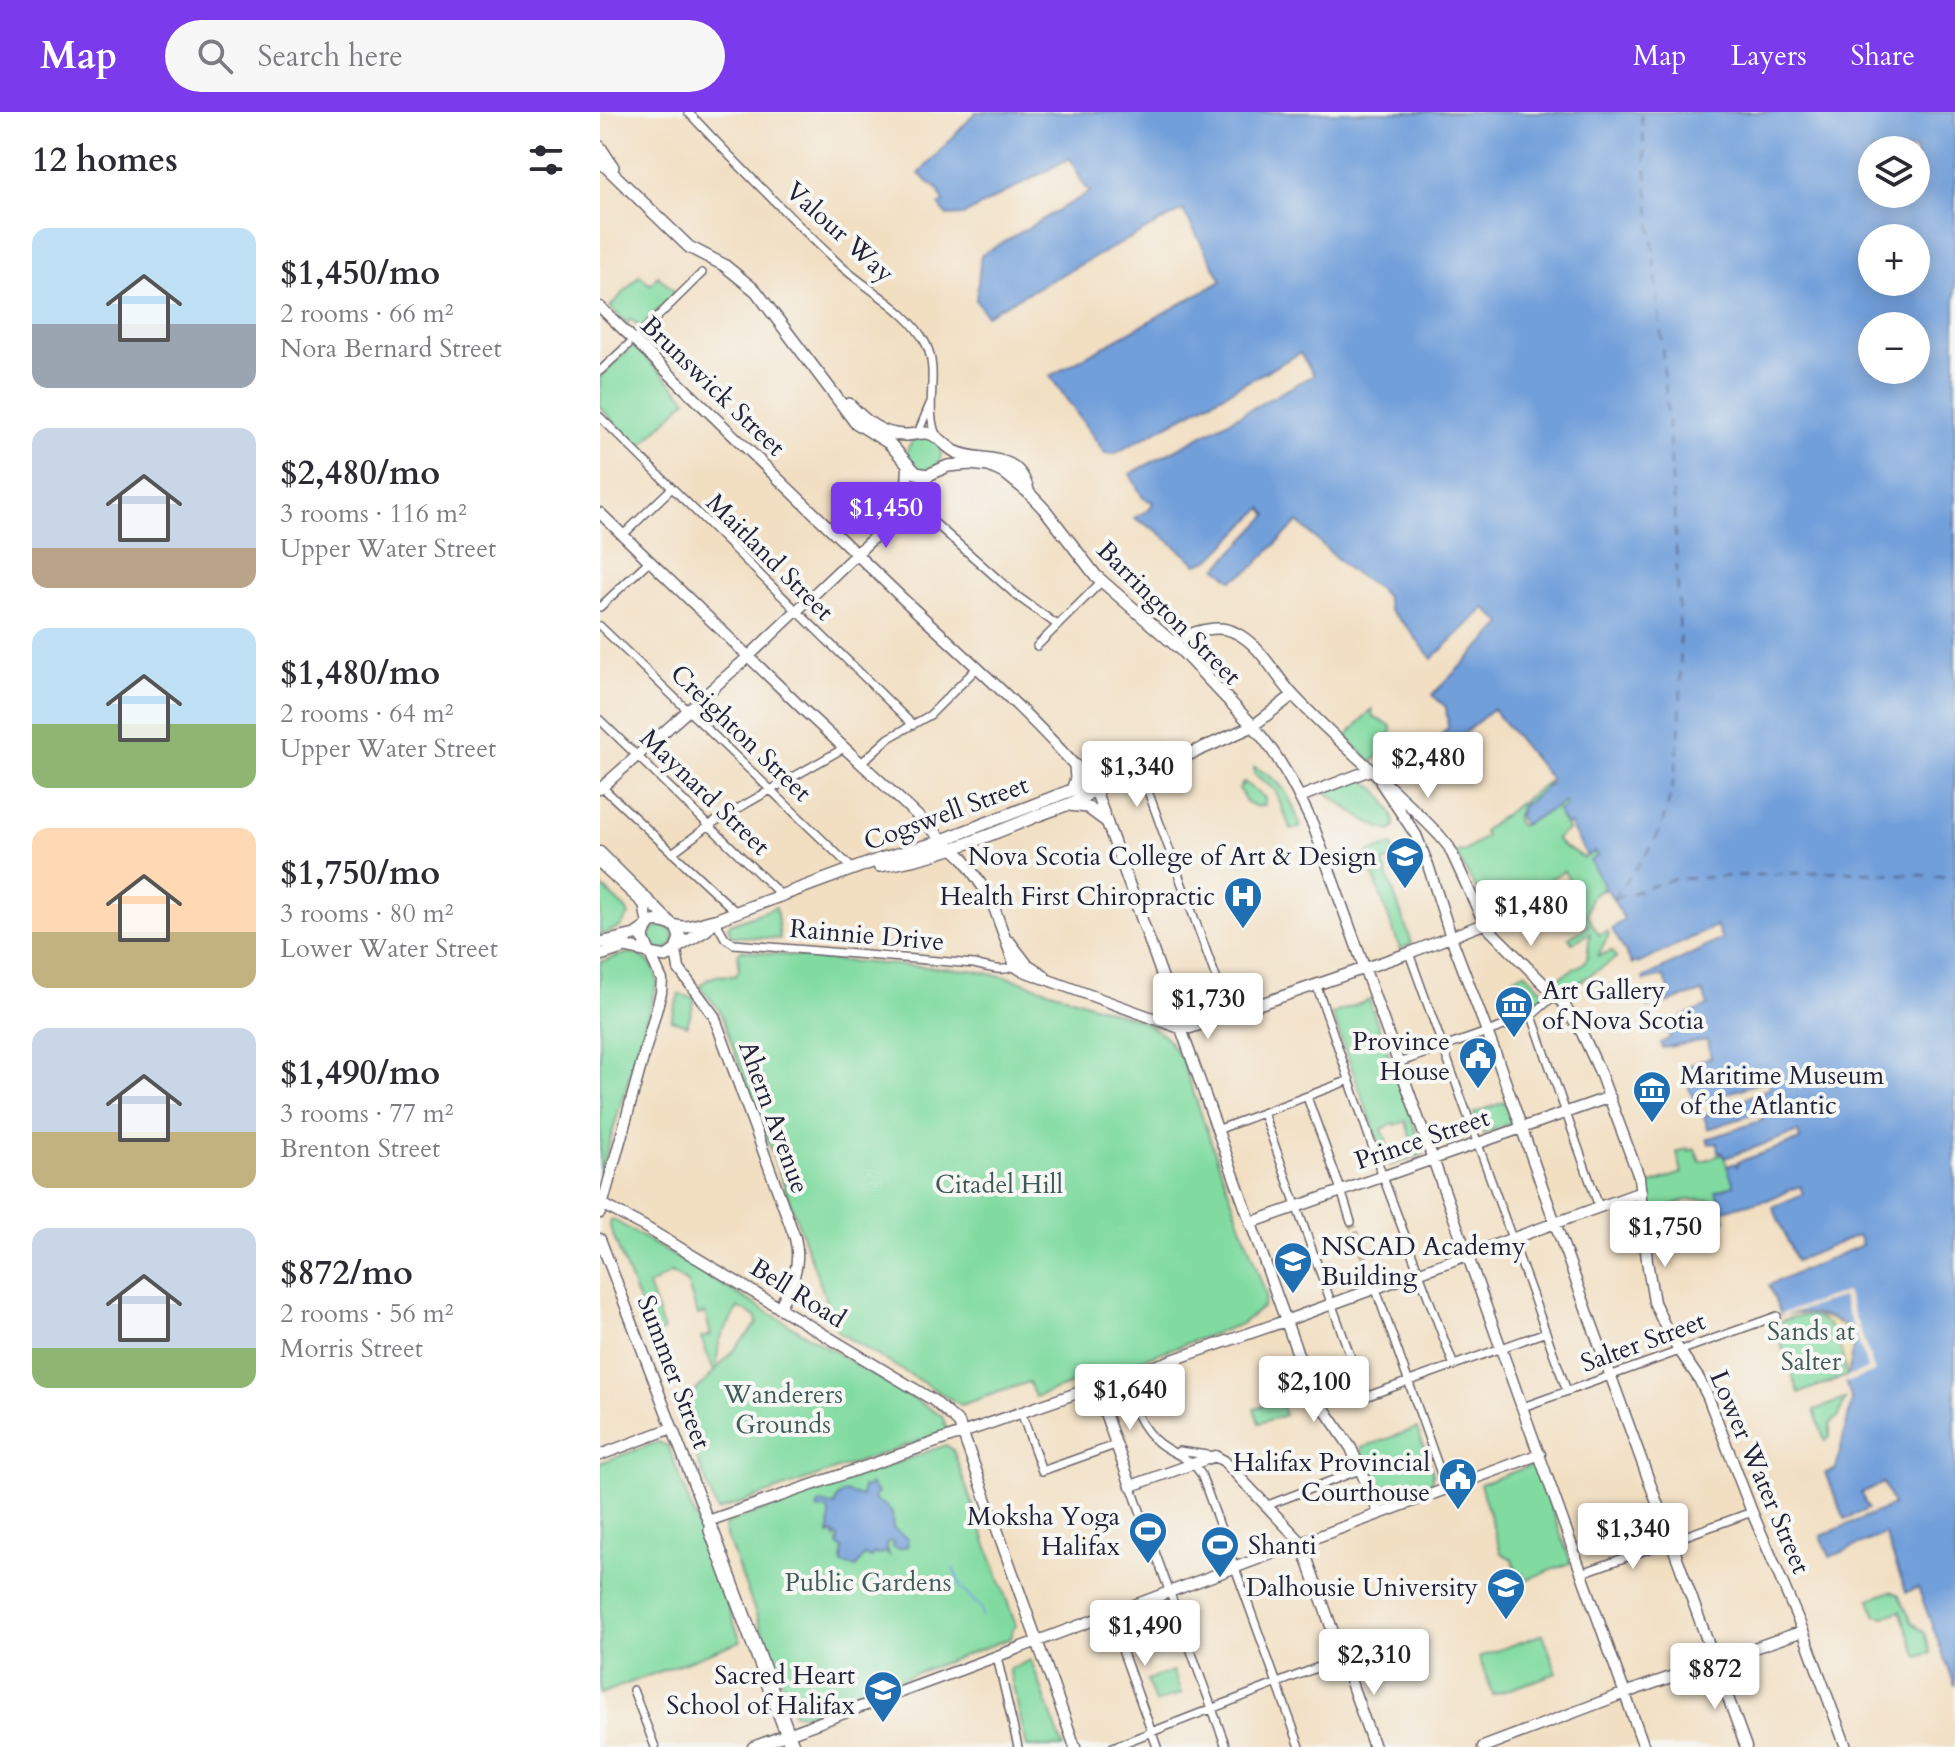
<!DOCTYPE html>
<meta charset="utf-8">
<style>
:root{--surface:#fff;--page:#f7f7f7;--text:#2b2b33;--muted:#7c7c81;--accent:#7c3aed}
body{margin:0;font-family:Cardo,serif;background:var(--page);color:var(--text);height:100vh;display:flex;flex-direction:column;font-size:30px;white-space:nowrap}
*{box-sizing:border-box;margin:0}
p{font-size:26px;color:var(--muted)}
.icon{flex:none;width:44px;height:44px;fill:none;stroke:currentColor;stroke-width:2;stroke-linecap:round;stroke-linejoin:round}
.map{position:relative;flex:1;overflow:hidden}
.drawer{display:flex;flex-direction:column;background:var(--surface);width:600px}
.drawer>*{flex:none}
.tools{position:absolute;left:1258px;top:24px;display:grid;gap:16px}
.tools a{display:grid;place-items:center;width:72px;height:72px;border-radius:50%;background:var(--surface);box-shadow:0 4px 20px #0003;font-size:40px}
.price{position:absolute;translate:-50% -68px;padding:0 18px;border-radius:8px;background:#fff;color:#222;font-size:26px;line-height:52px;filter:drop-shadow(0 2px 4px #0008)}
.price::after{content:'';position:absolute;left:50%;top:48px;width:24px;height:18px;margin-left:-12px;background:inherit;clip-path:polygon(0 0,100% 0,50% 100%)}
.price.selected{background:var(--accent);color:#fff}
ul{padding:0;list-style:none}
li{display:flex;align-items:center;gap:24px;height:200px;padding:0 32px}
li span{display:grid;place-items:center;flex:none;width:224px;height:160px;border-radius:16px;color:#555}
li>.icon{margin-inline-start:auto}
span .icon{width:96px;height:96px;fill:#fffc;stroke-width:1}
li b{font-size:34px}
h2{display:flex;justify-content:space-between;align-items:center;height:96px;padding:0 32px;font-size:34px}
header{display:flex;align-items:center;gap:48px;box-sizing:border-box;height:112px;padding:0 40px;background:var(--accent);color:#fff}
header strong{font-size:38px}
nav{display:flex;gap:44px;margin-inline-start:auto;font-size:28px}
.search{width:560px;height:72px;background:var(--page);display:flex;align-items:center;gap:20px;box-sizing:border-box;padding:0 28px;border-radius:44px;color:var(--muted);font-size:30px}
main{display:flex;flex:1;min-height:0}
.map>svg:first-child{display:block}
.green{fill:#81dba1;stroke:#527e6e;stroke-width:2;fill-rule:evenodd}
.sand{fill:#eeda9e;stroke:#887e6c;stroke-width:2}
.water{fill:#719fda;stroke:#4a608a;stroke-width:2;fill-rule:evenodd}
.pier{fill:#f2dfc2}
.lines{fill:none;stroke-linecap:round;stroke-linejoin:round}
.stream{stroke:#719fda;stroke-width:2}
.ferry{stroke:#42547b;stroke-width:2;stroke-dasharray:10 8;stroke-linecap:butt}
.street-tunnel{stroke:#c8b9a7;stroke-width:7;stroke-dasharray:7 3.5;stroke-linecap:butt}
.street-casing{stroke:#6b646a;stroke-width:10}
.secondary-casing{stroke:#6b646a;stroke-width:13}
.primary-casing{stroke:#6b646a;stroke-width:14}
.street{stroke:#fff;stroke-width:7}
.secondary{stroke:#fff;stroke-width:10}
.primary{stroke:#fff;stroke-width:11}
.labels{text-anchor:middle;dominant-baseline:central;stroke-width:8;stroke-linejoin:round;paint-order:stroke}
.street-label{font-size:26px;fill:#22223b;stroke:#f6f6f2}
.poi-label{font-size:26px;fill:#22223b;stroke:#f6f6f2;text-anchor:end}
.park-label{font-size:26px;fill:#3e5a5a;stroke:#f6f6f2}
</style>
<header>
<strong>Map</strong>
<div class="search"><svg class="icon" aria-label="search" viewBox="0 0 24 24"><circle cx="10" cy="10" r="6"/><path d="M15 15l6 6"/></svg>Search here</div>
<nav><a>Map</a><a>Layers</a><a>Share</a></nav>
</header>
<main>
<section class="drawer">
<h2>12 homes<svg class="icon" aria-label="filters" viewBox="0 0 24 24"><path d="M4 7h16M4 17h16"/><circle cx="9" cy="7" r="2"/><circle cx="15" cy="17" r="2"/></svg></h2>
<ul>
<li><span style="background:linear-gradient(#bfe0f5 60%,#9aa5b1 0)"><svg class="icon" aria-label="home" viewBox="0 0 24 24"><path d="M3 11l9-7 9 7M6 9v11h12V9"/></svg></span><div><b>$1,450/mo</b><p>2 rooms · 66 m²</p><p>Nora Bernard Street</p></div></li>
<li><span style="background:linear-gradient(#c9d6e8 75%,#b9a48a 0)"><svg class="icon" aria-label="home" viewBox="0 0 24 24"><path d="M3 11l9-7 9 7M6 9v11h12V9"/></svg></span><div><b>$2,480/mo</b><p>3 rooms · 116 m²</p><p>Upper Water Street</p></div></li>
<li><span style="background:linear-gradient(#bfe0f5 60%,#8fb573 0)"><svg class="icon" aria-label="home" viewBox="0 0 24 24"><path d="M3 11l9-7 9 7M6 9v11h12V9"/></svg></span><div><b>$1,480/mo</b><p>2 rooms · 64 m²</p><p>Upper Water Street</p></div></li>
<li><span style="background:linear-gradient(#ffd9b3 65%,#c2b280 0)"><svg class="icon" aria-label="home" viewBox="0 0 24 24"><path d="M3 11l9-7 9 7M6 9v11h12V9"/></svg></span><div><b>$1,750/mo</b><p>3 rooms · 80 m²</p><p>Lower Water Street</p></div></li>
<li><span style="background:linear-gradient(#c9d6e8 65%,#c2b280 0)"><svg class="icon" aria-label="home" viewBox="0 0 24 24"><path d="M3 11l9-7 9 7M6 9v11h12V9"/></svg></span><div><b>$1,490/mo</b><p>3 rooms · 77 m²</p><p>Brenton Street</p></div></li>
<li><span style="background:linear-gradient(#c9d6e8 75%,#8fb573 0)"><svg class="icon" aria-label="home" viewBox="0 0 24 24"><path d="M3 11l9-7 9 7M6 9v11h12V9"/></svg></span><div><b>$872/mo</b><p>2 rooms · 56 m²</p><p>Morris Street</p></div></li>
</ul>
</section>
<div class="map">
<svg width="1355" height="1635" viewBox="0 0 1355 1635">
<rect width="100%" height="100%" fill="#f6f6f2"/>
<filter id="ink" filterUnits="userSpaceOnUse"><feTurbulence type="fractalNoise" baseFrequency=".0125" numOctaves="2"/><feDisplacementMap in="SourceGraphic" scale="16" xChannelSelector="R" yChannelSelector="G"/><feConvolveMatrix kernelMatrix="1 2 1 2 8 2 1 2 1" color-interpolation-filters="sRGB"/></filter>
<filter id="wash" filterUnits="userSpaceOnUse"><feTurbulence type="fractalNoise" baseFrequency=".006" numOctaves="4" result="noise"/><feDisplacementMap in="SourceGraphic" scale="32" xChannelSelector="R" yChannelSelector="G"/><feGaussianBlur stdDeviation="1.8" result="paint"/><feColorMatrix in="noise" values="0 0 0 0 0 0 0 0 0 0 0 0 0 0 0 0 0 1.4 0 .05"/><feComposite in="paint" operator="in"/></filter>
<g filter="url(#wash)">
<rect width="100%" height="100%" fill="#f2dfc2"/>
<!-- green -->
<path class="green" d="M40,163L50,173L58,164L75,180L41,216L31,207L27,211L10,195Z
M33,233L87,287L39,336L0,295V265Z
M307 342a17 17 0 1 1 34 0a17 17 0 1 1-34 0Z
M772,597L773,605L791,614L792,630L772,650L746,625Z
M654,655C686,671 689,683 701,715L691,718L675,678L654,662Z
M761,667C775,671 796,700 795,715L791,719C767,713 745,695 726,680Z
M644,670L665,686V693L657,695L646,690L639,676Z
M947,670L946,677L920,695L916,707L920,714L965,690L967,694L958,700L968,718L956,726C963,739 975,737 983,746L995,740L998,744L990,749L1003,772V776L991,785L987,802L999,823L1007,819L1009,822L998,844L1012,839L1016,846L966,879L958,872L956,867L984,851L987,846L990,821L972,831L969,826L988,814L970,783L975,779L964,759L890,802L856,741L859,739L864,740L886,724L883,719Z
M792,733L796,746L783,751L812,832L800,837L771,757L773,755L768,741Z
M0,773L26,797L29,803L20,815L0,824Z
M176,795L180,827L131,824L128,814L132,811Z
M50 826a12 12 0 1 1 24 0a12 12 0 1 1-24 0Z
M141,838L228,848L371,858L411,866L542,909L565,924L581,946L666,1183L663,1195L641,1212L435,1285L429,1270L361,1293L238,1220L119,897L100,875C108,862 122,863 135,864L139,858L138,842Z
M28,841C45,844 57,852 57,871L0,1062V850Z
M925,860L946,881L934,894L924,898L912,867Z
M79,882L95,887L87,913L71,908Z
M769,888L824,1042L788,1054L732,902ZM806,1009L815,1043L799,1048L796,1042L792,1043L782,1017L794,1011L795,1013Z
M904,990L912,1011L882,1022L874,1001Z
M1088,1036L1089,1039L1095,1037L1100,1050L1123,1042L1134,1073L1116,1079L1126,1108L1118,1111L1116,1097L1110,1088H1086L1053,1101L1049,1073L1082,1061L1077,1040Z
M12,1107L342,1304L347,1319L117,1399L77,1293L81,1294L114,1260L101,1226L111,1223L105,1201L98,1203L87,1171L71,1161L48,1174L64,1219L52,1224L11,1118L9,1110ZM138,1195L156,1205L157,1212L116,1258L119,1229Z
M1202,1203C1241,1205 1239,1233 1247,1264L1199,1281L1173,1211Z
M1245,1287L1239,1304L1230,1312V1324L1225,1329L1214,1298Z
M680,1288L685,1303L659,1311L654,1297Z
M817,1316L833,1361V1370L782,1390L761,1336Z
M58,1330L68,1334L141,1529L0,1582V1351Z
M346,1333L353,1338L416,1514L413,1516L411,1526L205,1602H194L124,1418L126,1412Z
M932,1353L937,1356L971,1451L925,1468L923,1462L917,1461L912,1447L901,1441L880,1372Z
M1291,1479L1298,1482L1312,1510L1325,1521L1331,1541L1318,1545L1300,1499L1284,1505L1275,1503L1270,1487Z
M943,1522L957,1561L893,1583L879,1545Z
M431,1548L463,1635H427L409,1557Z
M573,1559L581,1582L555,1591L547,1568Z"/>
<!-- sand -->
<path class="sand" d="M1217,1204C1251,1209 1261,1233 1247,1264C1241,1240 1240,1217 1217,1204Z"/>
<!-- water -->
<path class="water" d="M376,0H1355V1574L1318,1476L1306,1480L1285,1422L1230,1445L1221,1424L1293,1393L1283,1371L1261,1381L1268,1397L1245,1407L1225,1361L1236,1357L1252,1288L1246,1271L1254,1235L1246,1214L1232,1206L1202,1200L1181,1203L1169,1173L1262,1133L1258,1123L1196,1149L1173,1095L1203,1082L1200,1074L1167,1088L1123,1098L1116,1079L1134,1073L1127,1054L1135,1051L1137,1054L1138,1050L1200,1028L1198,1020L1125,1046L1122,1040L1118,1041L1117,1031L1109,1032L1107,1027L1163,1008L1161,1000L1108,1017L1104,1004L1170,976L1168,968L1095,992L1085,965L1090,963L1087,954L1111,945L1107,928L1062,936L1061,931L1070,926L1067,918L1057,920L1056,916L1108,894L1103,880L1048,896L1047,893L1070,879L1064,864L1044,869L1043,866L1122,827L1116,814L1038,852L1037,850L1032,852L1012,817L1024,807L1007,777L1001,779L1003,772L990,749L997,744L995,740L987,744L969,712L965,713L957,699L966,694L965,690L923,713L919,704L915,705L921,700V695L949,673L950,666L893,597L855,629L841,623L848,616L846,595L832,583L903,512L885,496L832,547L808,516L789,498L786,485L779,477L749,458L698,410L650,458L632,468L617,456L668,403L662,396L611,447L597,452L556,418L534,406L550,397L553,390L543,386L530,362L714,263L700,241L514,342L505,341L450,264L622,169L583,98L386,203L376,188L381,143L490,80L487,75L485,76L470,46L364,103L347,104L339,93L344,90L338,78L319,62ZM1272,38H1316V82H1272ZM1272,126H1316V170H1272ZM1272,214H1316V258H1272Z
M270,1372L278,1381L274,1385L275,1389L283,1392L292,1401L293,1416L307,1427L308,1434L299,1437L293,1435L294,1430L290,1429L285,1435L289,1443L284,1440L278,1443L273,1441L272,1446L265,1443L256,1455L242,1452L243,1437L238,1433L239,1426L236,1424L235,1426L233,1421L229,1423L230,1402L227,1397L218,1398L217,1395L221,1391L234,1394L238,1385L246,1380L261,1385L263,1375L267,1376Z"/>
<!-- pier -->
<path class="pier" d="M1246,1180L1275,1260L1246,1271L1245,1266L1268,1257L1242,1185L1183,1204L1180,1202Z"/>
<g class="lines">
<!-- stream -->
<path class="stream" d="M353,1456L362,1477L381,1496L382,1505"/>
<!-- ferry -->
<path class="ferry" d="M1013,787C1026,768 1053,737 1060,717C1087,647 1081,556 1078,483C1072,321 1055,161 1041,0
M1014,787L1073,767L1243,759L1355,765"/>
</g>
</g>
<g filter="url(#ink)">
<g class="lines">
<!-- street-tunnel -->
<path class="street-tunnel" d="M751,1110L773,1169"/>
<defs>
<path id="street" d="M88,0C137,52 188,104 240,153C268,179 308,197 326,232C340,261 324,294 336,323
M34,228L102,161
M0,259L28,233
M0,305L313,613
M318,321L330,292
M311,390L417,484L456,512
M23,423L72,376
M0,495L49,449
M0,514L254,758
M437,534L501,470
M0,608L181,783
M260,652L289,626L330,603L377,556
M541,660L630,904
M2,675L135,799
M72,741L111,712L244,636
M115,808L125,826L134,832L374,852C388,855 405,862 417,852
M809,841L967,1279
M716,872L783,1065L854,1254
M932,904L999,1095
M798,951L930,905L955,883
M707,985L741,1078L751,1110
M663,1001L765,1285L946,1220
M617,1018L750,968
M773,1169L846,1376
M521,1265C529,1287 540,1318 560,1332C576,1344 590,1345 601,1362L700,1635
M923,1295L1177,1204
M421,1300L442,1359L515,1333
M579,1339L614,1344
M531,1374L626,1635
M668,1393L762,1357
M108,1409L114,1416L196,1635
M108,1409V1419L189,1635
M982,1461L1152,1400
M509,1502L557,1635
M397,1545L418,1635
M33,1578L55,1635
M513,1635L742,1546"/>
<path id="secondary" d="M0,195C100,292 200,389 301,485C367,547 437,607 495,677L710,1276L751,1336L779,1401
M308,355L307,372L313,388
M0,401L209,603L363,746L391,787L415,854L421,858L580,916H590L809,841L886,811
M572,530C590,521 617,510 636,521C661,533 675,564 694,584C740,633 794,675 840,724L849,735L879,800L890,818L962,890L982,921L999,958L1039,1065L1047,1149L1054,1190L1069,1223L1099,1267L1108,1285L1152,1400L1203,1519L1246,1635
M693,583L653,614C679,643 696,677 713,713L1044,1635
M781,671L816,723L828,753L851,825L897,946L955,1111L1146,1635
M0,677L148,545L291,409L313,388L320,373L332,361
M700,685L770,658
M0,740L70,810
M0,751L44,792L48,813
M410,830L427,852L444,863
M76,838L79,857L114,904L195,1126C202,1153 192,1172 179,1196
M0,1091L45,1115L333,1288L359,1311L475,1635
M0,1101L61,881L62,868L50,842
M650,1111L1010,985
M0,1127L108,1409L685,1209L1041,1080
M495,1273L531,1374L615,1344L624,1349L701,1430L774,1635
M0,1343L72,1316
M153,1635L940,1342
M883,1635L1025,1581L1203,1519"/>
<path id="primary" d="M0,35L13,55
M0,49L89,135L124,153L156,179L255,310L289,331L316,361L328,363L348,354L370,352L389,354L406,362L428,380L446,399L496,464L581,538L653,614C602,636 525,675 472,678L332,732L280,747L115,808C104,810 94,815 84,815C67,815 49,797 43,826L50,842L66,845L76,838L80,825L76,815
M249,292C265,309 282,324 307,323C315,323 323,319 331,322C341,326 347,336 356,340C383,352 416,337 428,378
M472,678L476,667L475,653
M469,693L487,695L506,709
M279,754C334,747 388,724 439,703C458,696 479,690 495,677
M0,831L35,823L45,816
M78,835L106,818L115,808
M0,843L25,835L48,840"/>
</defs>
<!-- street casing -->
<use href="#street" class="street-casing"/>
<!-- secondary casing -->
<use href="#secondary" class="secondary-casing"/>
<!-- primary casing -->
<use href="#primary" class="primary-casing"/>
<!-- street -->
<use href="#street" class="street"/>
<!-- secondary -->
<use href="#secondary" class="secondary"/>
<!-- primary -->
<use href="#primary" class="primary"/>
</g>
</g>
<!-- icons -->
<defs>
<symbol id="university-pin" viewBox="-11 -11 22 30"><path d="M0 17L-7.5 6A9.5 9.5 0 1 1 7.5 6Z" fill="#1f6fb2" stroke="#f6f6f2"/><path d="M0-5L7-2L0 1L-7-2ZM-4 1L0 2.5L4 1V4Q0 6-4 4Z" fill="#fff"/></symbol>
<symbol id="hospital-pin" viewBox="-11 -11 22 30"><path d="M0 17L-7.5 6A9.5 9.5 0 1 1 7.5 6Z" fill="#1f6fb2" stroke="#f6f6f2"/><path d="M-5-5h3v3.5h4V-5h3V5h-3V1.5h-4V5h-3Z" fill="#fff"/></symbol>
<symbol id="museum-pin" viewBox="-11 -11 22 30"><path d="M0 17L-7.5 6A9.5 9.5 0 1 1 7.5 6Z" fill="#1f6fb2" stroke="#f6f6f2"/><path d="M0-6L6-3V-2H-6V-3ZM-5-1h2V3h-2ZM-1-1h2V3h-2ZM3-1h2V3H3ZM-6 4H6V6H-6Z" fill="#fff"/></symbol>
<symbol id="civic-pin" viewBox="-11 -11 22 30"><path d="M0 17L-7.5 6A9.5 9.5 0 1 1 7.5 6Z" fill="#1f6fb2" stroke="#f6f6f2"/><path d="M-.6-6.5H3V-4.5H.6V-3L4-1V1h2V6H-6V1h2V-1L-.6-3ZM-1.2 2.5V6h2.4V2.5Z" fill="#fff"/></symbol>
<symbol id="stadium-pin" viewBox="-11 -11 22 30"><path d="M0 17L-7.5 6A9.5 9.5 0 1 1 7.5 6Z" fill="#1f6fb2" stroke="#f6f6f2"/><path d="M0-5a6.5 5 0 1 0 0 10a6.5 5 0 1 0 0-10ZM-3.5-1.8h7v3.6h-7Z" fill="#fff"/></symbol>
<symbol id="school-pin" viewBox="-11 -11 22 30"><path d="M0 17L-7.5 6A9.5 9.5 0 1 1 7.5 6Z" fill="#1f6fb2" stroke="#f6f6f2"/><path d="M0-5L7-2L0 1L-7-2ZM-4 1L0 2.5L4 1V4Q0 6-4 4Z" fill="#fff"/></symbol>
</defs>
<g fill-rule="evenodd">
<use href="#university-pin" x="783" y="722" width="44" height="60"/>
<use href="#hospital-pin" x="621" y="762" width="44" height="60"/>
<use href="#museum-pin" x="892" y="871" width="44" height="60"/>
<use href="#civic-pin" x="856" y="922" width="44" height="60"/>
<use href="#museum-pin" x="1030" y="956" width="44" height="60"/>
<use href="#university-pin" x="671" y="1127" width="44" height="60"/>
<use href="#civic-pin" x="836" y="1343" width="44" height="60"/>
<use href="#stadium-pin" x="526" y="1397" width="44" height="60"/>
<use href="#stadium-pin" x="598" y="1411" width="44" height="60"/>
<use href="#university-pin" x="884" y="1453" width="44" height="60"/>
<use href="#school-pin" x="261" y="1556" width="44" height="60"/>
</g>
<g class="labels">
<!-- street labels -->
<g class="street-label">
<text transform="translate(240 120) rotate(42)">Valour Way</text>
<text transform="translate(113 274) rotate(44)">Brunswick Street</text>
<text transform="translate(170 445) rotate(45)">Maitland Street</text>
<text transform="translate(569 501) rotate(45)">Barrington Street</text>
<text transform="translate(141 621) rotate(44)">Creighton Street</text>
<text transform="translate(105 680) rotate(44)">Maynard Street</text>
<text transform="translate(346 701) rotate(-20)">Cogswell Street</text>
<text transform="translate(267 823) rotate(5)">Rainnie Drive</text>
<text transform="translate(174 1005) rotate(70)">Ahern Avenue</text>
<text transform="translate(822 1027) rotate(-19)">Prince Street</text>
<text transform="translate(198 1181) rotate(32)">Bell Road</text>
<text transform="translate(1043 1230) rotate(-20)">Salter Street</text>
<text transform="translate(74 1260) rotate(69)">Summer Street</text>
<text transform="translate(1160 1360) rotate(67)">Lower Water Street</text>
</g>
<!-- poi labels -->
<g class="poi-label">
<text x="777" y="744">Nova Scotia College of Art &amp; Design</text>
<text x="615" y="784">Health First Chiropractic</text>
<text x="942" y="878" text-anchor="start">Art Gallery<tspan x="942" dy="30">of Nova Scotia</tspan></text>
<text x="850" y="929">Province<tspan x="850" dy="30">House</tspan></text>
<text x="1080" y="963" text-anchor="start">Maritime Museum<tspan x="1080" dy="30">of the Atlantic</tspan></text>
<text x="721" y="1134" text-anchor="start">NSCAD Academy<tspan x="721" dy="30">Building</tspan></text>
<text x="830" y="1350">Halifax Provincial<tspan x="830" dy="30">Courthouse</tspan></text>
<text x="520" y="1404">Moksha Yoga<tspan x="520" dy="30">Halifax</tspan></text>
<text x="648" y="1433" text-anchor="start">Shanti</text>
<text x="878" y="1475">Dalhousie University</text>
<text x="255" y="1563">Sacred Heart<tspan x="255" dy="30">School of Halifax</tspan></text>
</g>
<!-- park labels -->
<g class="park-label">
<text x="399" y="1072">Citadel Hill</text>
<text x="1211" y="1219">Sands at<tspan x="1211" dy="30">Salter</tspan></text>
<text x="183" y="1282">Wanderers<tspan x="183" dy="30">Grounds</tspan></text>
<text x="268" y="1470">Public Gardens</text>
</g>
</g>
</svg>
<div class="tools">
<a><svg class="icon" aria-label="layers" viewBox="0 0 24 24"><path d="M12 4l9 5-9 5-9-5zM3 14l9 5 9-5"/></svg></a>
<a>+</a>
<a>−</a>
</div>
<b class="price selected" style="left:286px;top:438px">$1,450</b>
<b class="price" style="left:828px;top:688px">$2,480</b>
<b class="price" style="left:537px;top:697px">$1,340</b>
<b class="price" style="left:931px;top:836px">$1,480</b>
<b class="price" style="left:608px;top:929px">$1,730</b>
<b class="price" style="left:1065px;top:1157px">$1,750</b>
<b class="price" style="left:714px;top:1312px">$2,100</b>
<b class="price" style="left:530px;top:1320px">$1,640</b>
<b class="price" style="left:1033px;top:1459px">$1,340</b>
<b class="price" style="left:545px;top:1556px">$1,490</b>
<b class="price" style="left:774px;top:1585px">$2,310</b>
<b class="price" style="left:1115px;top:1599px">$872</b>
</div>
</main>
